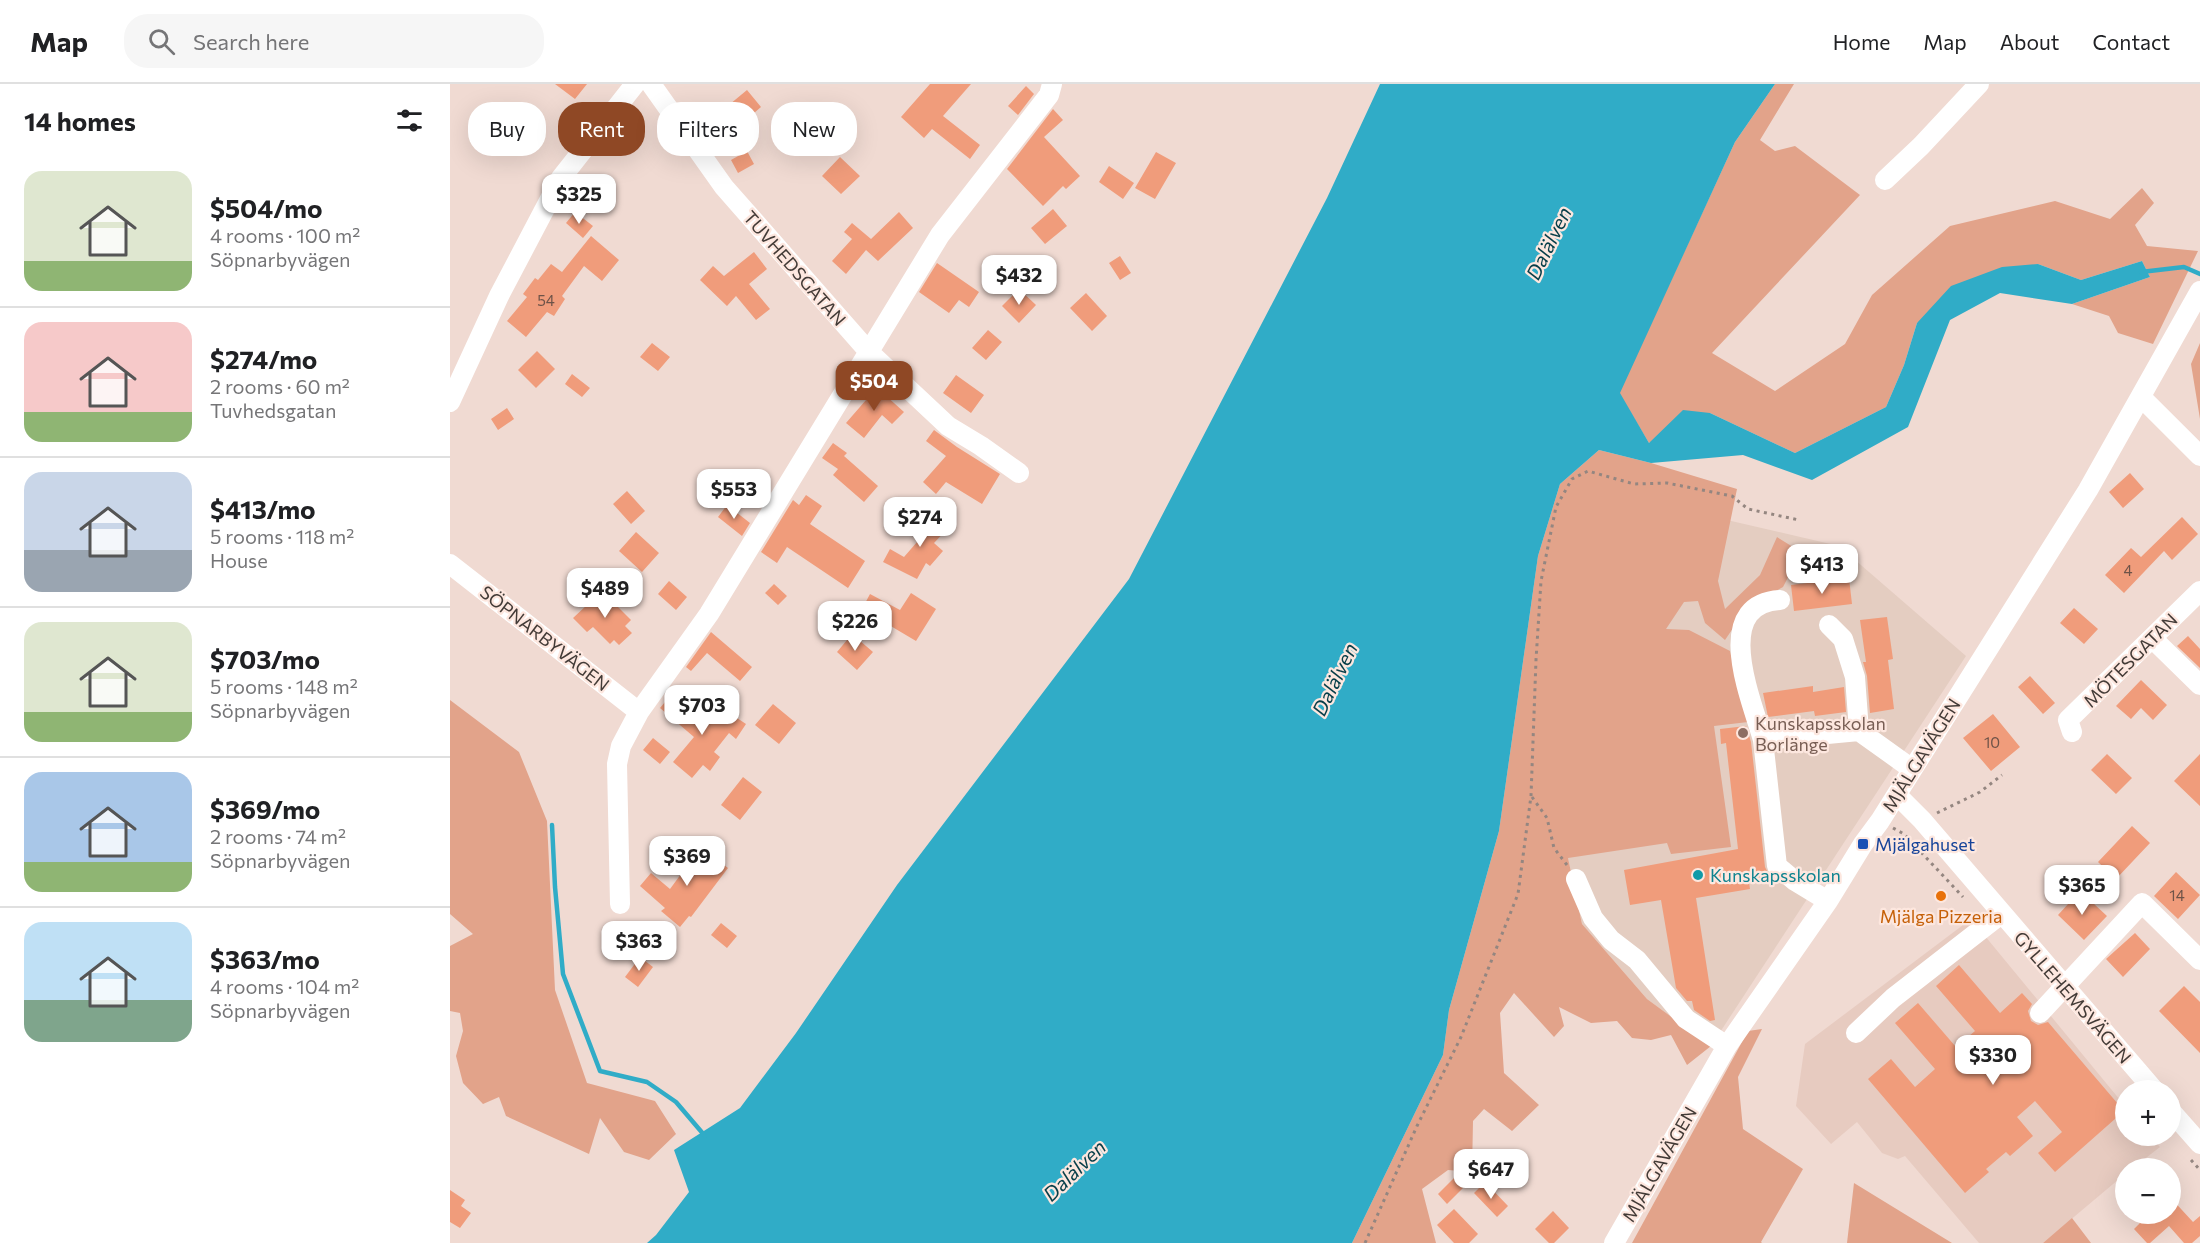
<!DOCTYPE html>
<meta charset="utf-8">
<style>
:root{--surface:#fff;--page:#f6f6f6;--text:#202124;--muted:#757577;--line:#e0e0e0;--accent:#8f4825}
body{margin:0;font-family:Commissioner,sans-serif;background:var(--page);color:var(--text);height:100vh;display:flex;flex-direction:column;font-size:22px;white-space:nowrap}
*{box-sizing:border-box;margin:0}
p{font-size:20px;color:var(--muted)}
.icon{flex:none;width:33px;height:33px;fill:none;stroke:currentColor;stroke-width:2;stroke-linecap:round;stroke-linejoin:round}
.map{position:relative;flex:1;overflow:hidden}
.side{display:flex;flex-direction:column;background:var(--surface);width:450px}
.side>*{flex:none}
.hud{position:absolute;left:18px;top:18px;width:570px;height:54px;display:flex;gap:12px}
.buttons{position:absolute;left:1665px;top:996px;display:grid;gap:12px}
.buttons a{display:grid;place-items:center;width:66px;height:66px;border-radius:50%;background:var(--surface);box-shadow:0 6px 24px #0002;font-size:30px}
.price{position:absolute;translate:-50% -51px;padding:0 14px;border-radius:12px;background:#fff;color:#222;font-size:20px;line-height:39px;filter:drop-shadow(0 2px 3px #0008)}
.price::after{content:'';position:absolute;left:50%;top:36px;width:18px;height:14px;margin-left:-9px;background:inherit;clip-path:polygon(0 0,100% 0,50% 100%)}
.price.active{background:var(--accent);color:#fff}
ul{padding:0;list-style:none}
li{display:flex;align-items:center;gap:18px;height:150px;padding:0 24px}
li+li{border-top:2px solid var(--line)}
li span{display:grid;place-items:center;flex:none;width:168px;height:120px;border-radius:18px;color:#555}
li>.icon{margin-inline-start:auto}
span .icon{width:72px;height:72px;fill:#fffc;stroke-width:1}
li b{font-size:26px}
h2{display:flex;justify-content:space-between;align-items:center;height:72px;padding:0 24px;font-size:26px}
.tag{padding:0 21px;border-radius:24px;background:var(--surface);box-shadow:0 6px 24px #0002;font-size:21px;line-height:54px}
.tag.active{background:var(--accent);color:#fff}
header{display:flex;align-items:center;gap:36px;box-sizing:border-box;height:84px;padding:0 30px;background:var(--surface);border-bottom:2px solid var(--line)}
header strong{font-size:28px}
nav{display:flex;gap:33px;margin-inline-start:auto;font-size:21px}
.search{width:420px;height:54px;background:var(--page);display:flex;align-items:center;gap:15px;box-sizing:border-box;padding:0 21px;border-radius:24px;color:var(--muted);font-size:22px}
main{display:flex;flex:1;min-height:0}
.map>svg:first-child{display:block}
.built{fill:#e7cbc0}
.education{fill:#e4cdc1}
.green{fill:#e2a38a}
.water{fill:#30acc7}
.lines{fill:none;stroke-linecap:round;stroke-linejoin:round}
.stream{stroke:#30acc7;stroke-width:4.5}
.building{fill:#f09c7b}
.path{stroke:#948680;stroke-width:3;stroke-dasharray:3 4.5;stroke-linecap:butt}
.minor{stroke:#fff;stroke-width:20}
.education-dot{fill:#8d6e63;stroke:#fde7df;stroke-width:2}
.transit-dot{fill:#1a4fb4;stroke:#fde7df;stroke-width:2}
.culture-dot{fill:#0f9aa8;stroke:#fde7df;stroke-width:2}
.food-dot{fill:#e8710a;stroke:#fde7df;stroke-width:2}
.labels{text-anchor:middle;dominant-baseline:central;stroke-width:4.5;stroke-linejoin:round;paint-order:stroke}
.number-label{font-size:15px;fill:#6e5348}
.street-label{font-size:18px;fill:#433b37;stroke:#fde7df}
.education-label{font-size:18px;fill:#785e54;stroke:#fde7df;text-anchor:start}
.transit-label{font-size:18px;fill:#164399;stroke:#fde7df;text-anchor:start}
.culture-label{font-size:18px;fill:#0d838f;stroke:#fde7df;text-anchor:start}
.food-label{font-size:18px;fill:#c56008;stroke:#fde7df}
.water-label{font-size:20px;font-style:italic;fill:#063e49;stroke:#fde7df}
</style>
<header>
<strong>Map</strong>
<div class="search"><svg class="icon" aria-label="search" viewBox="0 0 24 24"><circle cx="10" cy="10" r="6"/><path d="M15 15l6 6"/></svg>Search here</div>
<nav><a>Home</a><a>Map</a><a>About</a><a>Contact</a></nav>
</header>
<main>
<section class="side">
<h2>14 homes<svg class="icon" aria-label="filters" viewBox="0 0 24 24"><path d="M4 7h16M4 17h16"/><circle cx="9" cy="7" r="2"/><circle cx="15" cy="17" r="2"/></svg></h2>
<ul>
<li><span style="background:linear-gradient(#dfe7d0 75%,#8fb573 0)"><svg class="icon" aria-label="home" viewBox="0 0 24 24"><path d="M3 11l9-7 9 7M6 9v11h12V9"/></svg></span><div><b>$504/mo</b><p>4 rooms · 100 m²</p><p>Söpnarbyvägen</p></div></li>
<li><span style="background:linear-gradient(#f6c9c9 75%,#8fb573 0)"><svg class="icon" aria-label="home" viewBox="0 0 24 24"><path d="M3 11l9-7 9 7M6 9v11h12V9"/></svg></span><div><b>$274/mo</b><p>2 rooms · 60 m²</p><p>Tuvhedsgatan</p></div></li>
<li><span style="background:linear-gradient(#c9d6e8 65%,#9aa5b1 0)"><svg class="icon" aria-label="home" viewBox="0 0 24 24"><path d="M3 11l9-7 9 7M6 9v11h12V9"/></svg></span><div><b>$413/mo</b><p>5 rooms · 118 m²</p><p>House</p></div></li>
<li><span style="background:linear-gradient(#dfe7d0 75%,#8fb573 0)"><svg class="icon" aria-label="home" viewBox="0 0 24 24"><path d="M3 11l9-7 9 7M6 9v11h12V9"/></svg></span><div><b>$703/mo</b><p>5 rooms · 148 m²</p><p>Söpnarbyvägen</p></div></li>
<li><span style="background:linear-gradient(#a9c7e8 75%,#8fb573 0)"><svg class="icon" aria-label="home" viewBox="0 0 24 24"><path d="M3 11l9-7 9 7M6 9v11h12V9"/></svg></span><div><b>$369/mo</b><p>2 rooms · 74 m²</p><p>Söpnarbyvägen</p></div></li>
<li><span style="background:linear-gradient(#bfe0f5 65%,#7fa58c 0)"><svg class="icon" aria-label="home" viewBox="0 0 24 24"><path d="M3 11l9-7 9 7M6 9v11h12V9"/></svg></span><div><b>$363/mo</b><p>4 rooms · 104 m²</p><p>Söpnarbyvägen</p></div></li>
</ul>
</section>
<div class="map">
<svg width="1750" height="1159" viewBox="0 0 1750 1159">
<rect width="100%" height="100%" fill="#f0dad2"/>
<!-- built -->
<path class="built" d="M1521,835L1675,1022L1676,1052H1700L1710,1063L1683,1084H1676L1675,1090L1593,1159H1529L1455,1072L1448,1075L1432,1069L1407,1038L1381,1060L1346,1022L1355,960Z"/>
<!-- education -->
<path class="education" d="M1264,433L1389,462L1516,572L1261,962L1197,915L1132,840L1118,774L1117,708Z"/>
<!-- green -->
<path class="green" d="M1325,0H1344L1310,56L1325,67L1345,62L1410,111L1262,269L1325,307L1395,260L1422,211L1500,142L1605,117L1660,135L1692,104L1704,119L1685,141L1697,162L1748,167L1703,260L1668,249L1659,232L1622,220L1700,193L1692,177L1631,196L1588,180L1467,239L1454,281L1436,323L1345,369L1260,329L1199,359L1169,309L1285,58Z
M1750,259V335L1741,280Z
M1149,366L1201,379L1287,405L1268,497L1275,525L1310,491L1327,453L1351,468L1333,503L1298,522L1275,556L1255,539L1248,517L1234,518L1216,545L1239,546L1280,567L1298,638L1264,642L1281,763L1221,770L1217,759L1118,774L1132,840L1197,915L1261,962L1237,981L1221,951L1201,956L1182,954L1167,937L1141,939L1109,923L1114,942L1104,953L1064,909L1050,929L1054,989L1089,1021L1062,1047L1034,1025L1023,1037L1022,1088L998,1086L972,1105L986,1159H902L993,971L999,926L1049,747L1088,472L1110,400Z
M0,616L69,668L97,737L105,906L137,999L205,1017L226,1050L199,1076L174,1068L150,1034L139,1070L56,1032L49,1013L33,1020L13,999L6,972L13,947L10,929L0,927V862L23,850L0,830Z
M1312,945L1288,993L1293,1045L1353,1085L1311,1158L1312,1159H1182L1298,947Z
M1404,1099L1502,1159H1397Z
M1622,1134L1641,1159H1593Z"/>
<!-- water -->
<path class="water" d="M930,0H1325L1285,58L1170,309L1199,359L1233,326L1260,329L1345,369L1436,323L1454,281L1467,239L1501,202L1552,183L1588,180L1631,196L1692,177L1700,193L1622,220L1550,209L1500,236L1458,343L1362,396L1293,371L1201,379L1149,366L1110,400L1088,472L1049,747L999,926L993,971L902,1159H197L206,1151L239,1108L224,1066L290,1024L346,949L447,801L679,495L877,114Z"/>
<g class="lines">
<!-- stream -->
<path class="stream" d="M1691,188L1734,183L1750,190
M102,741L105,803L113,890L150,987L197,998L226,1018L255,1052"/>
</g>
<!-- building -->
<path class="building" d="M105,0H137L125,15Z
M480,0H521L493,32L530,61L520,75L482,45L474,54L451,33Z
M576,2L584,10L568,31L558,22Z
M297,6L311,23L282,48L268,30Z
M603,25L613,36L594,53L630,92L616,105L613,102L593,122L557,85Z
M297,67L304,80L288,89L281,76Z
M706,68L726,79L705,115L685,104Z
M390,73L410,92L391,110L372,92Z
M659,82L684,99L673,115L649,98Z
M603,125L617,142L595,160L581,144Z
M125,128L143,142L133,154L116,139Z
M449,128L463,144L428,177L416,166L396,190L382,177L402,155L394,148L402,139L421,155Z
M141,152L169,176L152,197L134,182L112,212L115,215L104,232L97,228L76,253L57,237L77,213L73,210L85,194L88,196L101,180L112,188Z
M304,168L317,185L299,200L320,225L306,236L286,212L277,222L250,196L263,182L274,192Z
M670,172L681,189L670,196L659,179Z
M487,179L529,208L519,223L509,216L499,229L469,208Z
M569,205L586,221L569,239L552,222Z
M636,209L657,232L642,247L620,224Z
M538,246L552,258L536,276L522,264Z
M202,259L220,273L208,287L190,273Z
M87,267L105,285L86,304L68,286Z
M122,290L140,304L132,313L115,300Z
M506,291L534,311L521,329L493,309Z
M424,301L454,328L442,340L432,331L414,354L396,339L416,316L413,314Z
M57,324L64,335L48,346L41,335Z
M484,346L507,363L550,390L532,420L496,398L486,410L473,398L496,372L476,357Z
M383,359L397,369L394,372L428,402L414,418L383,391L388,385L372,374Z
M1680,389L1694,405L1673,424L1659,408Z
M177,407L195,427L181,440L163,420Z
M356,411L372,422L360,440L415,477L398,504L337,463L327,479L311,468L343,416L349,421Z
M277,421L300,439L292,452L268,433Z
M482,427L500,442L484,459L493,467L480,482L476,479L467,495L433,478L440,465L454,473L474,450L467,444Z
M1732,433L1748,450L1722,476L1714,467L1674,509L1655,491L1681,464L1691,473Z
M186,448L209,469L192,488L169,467Z
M1399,494L1402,520L1344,527L1341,501Z
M219,497L237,513L226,526L208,510Z
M324,500L337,512L328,521L315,509Z
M152,507L181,536L175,542L182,549L169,561L164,556L160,560L143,543L137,548L123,534Z
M461,509L486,525L466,557L412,525L420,510L450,526Z
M1624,524L1648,545L1634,560L1610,539Z
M1437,533L1443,575L1438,576L1444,625L1420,629L1417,592L1413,578H1416L1410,536Z
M261,548L302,583L290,597L257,569L241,587L236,583Z
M402,550L423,568L407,586L387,568Z
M1738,552L1750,565V584L1727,562Z
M1580,592L1605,619L1593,630L1568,603Z
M1691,596L1717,621L1703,636L1691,624L1681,635L1666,622Z
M1363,602V608L1394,603L1396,628L1365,632L1364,627L1318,633L1313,609Z
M220,612L255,641L269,622L296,640L286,655L279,649L264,668L270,673L260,687L253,681L242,694L223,678L244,653L210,624Z
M323,620L346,639L329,660L305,641Z
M1543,630L1570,663L1541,687L1513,654Z
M1296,642L1301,658L1315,783L1321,795L1299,798L1300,805L1246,814L1265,936L1260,937L1244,926L1242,917H1237L1226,904L1211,816L1180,821L1174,786L1288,765L1276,659L1271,660L1270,645Z
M203,654L220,668L210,680L193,666Z
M1657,670L1682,694L1666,710L1641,686Z
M1750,670V722L1724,697Z
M293,693L312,708L290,736L271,721Z
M1682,742L1700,759L1666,795L1648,778Z
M251,763L278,784L241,833L239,832L230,843L211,827L215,824L190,802L201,789L220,805Z
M1726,788L1750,811L1728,835L1704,812Z
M1630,807L1657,832L1634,856L1608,831Z
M271,839L287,852L277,864L261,851Z
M1685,849L1700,865L1673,893L1656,875Z
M190,873L203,883L188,903L175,893Z
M1509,881L1550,929L1572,909L1582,920L1578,927L1581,937L1588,941L1598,938L1674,1027L1605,1088L1588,1069L1612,1048L1585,1017L1567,1033L1583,1052L1560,1072L1556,1068L1536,1085L1539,1088L1515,1109L1418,995L1441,975L1465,1003L1485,985L1445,939L1468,919L1506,963L1525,947L1486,902Z
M1734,902L1750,918V969L1709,927Z
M1004,1094L1013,1104L997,1120L988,1110Z
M1035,1098L1058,1122L1047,1133L1024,1109Z
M0,1106L15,1116L11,1122L21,1129L10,1144L0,1138Z
M1720,1113L1743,1138L1750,1132V1152L1742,1159H1734L1719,1142L1700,1159H1697L1684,1145L1690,1139L1682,1130H1720Z
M1004,1125L1028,1150L1019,1159H1004L987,1141Z
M1103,1127L1119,1144L1104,1159H1099L1085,1145Z"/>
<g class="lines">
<!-- path -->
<path class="path" d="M1082,713L1097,734L1104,764L1117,781
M1487,729L1530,708L1552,691
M1443,744L1454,750L1513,813
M1741,1076L1750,1086
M915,1159L967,1042L1011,953L1068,810L1081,712L1086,576L1091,497L1106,423L1122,395L1138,387L1184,400L1217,399L1282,412L1298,425L1349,436"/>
<!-- minor -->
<path class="minor" d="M201,0L274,103L419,268L498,342L531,362L569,389
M1435,96L1471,62L1529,0
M1691,313L1750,372
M0,318L49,212L111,94L185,0
M0,480L189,628L259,530L490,151L599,11L602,0
M1379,541L1393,555L1405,593L1409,647L1462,685
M1702,554L1750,601
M1622,648L1618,636L1750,507
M1313,656C1302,617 1260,520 1330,516
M1447,711L1472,736L1704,1006
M1126,795L1143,834L1161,856L1187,876L1236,935L1277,962
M1378,817L1345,797L1327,782L1313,656L1409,647
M170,820L167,680L171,662L189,628
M1590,929L1692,819L1750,876
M1406,949L1443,914L1551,830
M1720,1026L1750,1060
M1164,1159L1277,962L1378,817L1413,760L1430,737L1638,406L1750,207"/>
</g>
<!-- markers -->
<circle class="education-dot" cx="1293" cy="649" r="6"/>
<rect class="transit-dot" x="1407" y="754" width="12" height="12" rx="3"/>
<circle class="culture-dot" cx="1248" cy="791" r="6"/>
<circle class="food-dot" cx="1491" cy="812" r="6"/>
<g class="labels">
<!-- number labels -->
<g class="number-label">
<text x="96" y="216">54</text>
<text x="1678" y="486">4</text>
<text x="1542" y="658">10</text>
<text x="1727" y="811">14</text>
</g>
<!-- street labels -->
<g class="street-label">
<text transform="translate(345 184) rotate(49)">TUVHEDSGATAN</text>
<text transform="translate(95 554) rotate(38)">SÖPNARBYVÄGEN</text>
<text transform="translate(1680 576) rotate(-45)">MÖTESGATAN</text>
<text transform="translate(1471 671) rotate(-58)">MJÄLGAVÄGEN</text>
<text transform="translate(1623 913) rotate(49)">GYLLEHEMSVÄGEN</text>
<text transform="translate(1209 1080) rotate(-60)">MJÄLGAVÄGEN</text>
</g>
<!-- education labels -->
<g class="education-label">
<text x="1305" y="639">Kunskapsskolan<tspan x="1305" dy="21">Borlänge</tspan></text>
</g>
<!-- transit labels -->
<g class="transit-label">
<text x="1425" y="760">Mjälgahuset</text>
</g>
<!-- culture labels -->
<g class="culture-label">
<text x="1260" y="791">Kunskapsskolan</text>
</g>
<!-- food labels -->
<g class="food-label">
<text x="1491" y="832">Mjälga Pizzeria</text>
</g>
<!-- water labels -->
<g class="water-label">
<text transform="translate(1098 159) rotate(-64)">Dalälven</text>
<text transform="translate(884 595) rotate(-64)">Dalälven</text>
<text transform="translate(624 1086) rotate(-44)">Dalälven</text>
</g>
</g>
</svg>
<div class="buttons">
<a>+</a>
<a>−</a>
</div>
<b class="price" style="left:129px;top:141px">$325</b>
<b class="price" style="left:569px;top:222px">$432</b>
<b class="price active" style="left:424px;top:328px">$504</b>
<b class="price" style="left:284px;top:436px">$553</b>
<b class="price" style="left:470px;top:464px">$274</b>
<b class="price" style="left:1372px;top:511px">$413</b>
<b class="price" style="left:155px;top:535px">$489</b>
<b class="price" style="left:405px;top:568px">$226</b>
<b class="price" style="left:252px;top:652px">$703</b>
<b class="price" style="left:237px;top:803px">$369</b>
<b class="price" style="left:1632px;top:832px">$365</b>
<b class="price" style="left:189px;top:888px">$363</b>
<b class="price" style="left:1543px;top:1002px">$330</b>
<b class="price" style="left:1041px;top:1116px">$647</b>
<div class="hud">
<a class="tag">Buy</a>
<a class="tag active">Rent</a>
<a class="tag">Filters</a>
<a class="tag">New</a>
</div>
</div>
</main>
